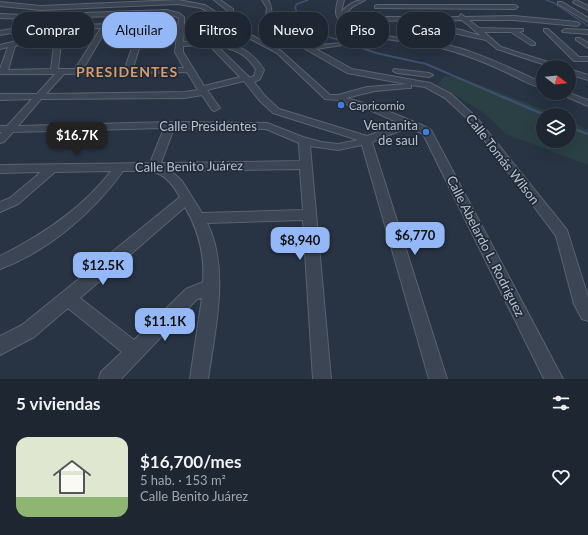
<!DOCTYPE html>
<html lang="es">
<meta charset="utf-8">
<style>
:root{--surface:#1e2632;--page:#262e3a;--text:#f1f3f6;--muted:#a1a5ac;--line:#3c434d;--accent:#94b8f7}
body{margin:0;font-family:Lato,sans-serif;background:var(--page);color:var(--text);height:100vh;display:flex;flex-direction:column;font-size:15px;white-space:nowrap}
*{box-sizing:border-box;margin:0}
p{font-size:13px;color:var(--muted)}
.icon{flex:none;width:22px;height:22px;fill:none;stroke:currentColor;stroke-width:2;stroke-linecap:round;stroke-linejoin:round}
.map{position:relative;height:379px;overflow:hidden}
.panel{display:flex;flex-direction:column;background:var(--surface);flex:1}
.panel>*{flex:none}
.banner{position:absolute;left:12px;top:12px;width:564px;height:36px;display:flex;gap:8px}
.needle{width:26px;rotate:106deg}
.fabs{position:absolute;left:536px;top:60px;display:grid;gap:8px}
.fabs a{display:grid;place-items:center;width:40px;height:40px;border-radius:50%;background:var(--surface);box-shadow:0 4px 16px #0002,0 0 0 1px var(--line);font-size:20px}
.price{position:absolute;translate:-50% -34px;padding:0 9px;border-radius:8px;background:var(--accent);color:#111;font-size:13px;line-height:26px;filter:drop-shadow(0 1px 2px #0008)}
.price::after{content:'';position:absolute;left:50%;top:24px;width:12px;height:9px;margin-left:-6px;background:inherit;clip-path:polygon(0 0,100% 0,50% 100%)}
.price.current{background:#222;color:#fff}
ul{padding:0;list-style:none}
li{display:flex;align-items:center;gap:12px;height:100px;padding:0 16px}
li+li{border-top:1px solid var(--line)}
li span{display:grid;place-items:center;flex:none;width:112px;height:80px;border-radius:12px;color:#555}
li>.icon{margin-inline-start:auto}
span .icon{width:48px;height:48px;fill:#fffc;stroke-width:1}
li b{font-size:17px}
h2{display:flex;justify-content:space-between;align-items:center;height:48px;padding:0 16px;font-size:17px}
.pill{padding:0 14px;border-radius:16px;background:var(--surface);box-shadow:0 4px 16px #0002,0 0 0 1px var(--line);font-size:14px;line-height:36px}
.pill.current{background:var(--accent);color:#111}
.map>svg:first-child{display:block}
.green{fill:#2a4044}
.lines{fill:none;stroke-linecap:round;stroke-linejoin:round}
.stream-far2{stroke:#3e506c;stroke-width:1.5}
.stream-far1{stroke:#3e506c;stroke-width:2}
.stream{stroke:#3e506c;stroke-width:2.5}
.minor-casing{stroke:#5a6370;stroke-width:2}
.minor{fill:#3c4553;fill-rule:evenodd}
.shop-dot{fill:#3f7fe0;stroke:#212a38;stroke-width:1.5}
.labels{text-anchor:middle;dominant-baseline:central;stroke-width:3.5;stroke-linejoin:round;paint-order:stroke}
.far-poi-label{font-size:11px;fill:#b9c0cc;stroke:#212a38;text-anchor:start}
.poi-label{font-size:13px;fill:#b9c0cc;stroke:#212a38;text-anchor:end}
.street-label{font-size:13px;fill:#b9c0cc;stroke:#212a38}
.far-district-label{font-size:14px;font-weight:bold;letter-spacing:1px;fill:#d59c6c;stroke:#212a38}
</style>
<div class="map">
<svg width="588" height="379" viewBox="0 0 588 379">
<rect width="100%" height="100%" fill="#283343"/>
<!-- green -->
<path class="green" d="M444,76L460,77L557,115H543V141H569V120L588,130V165L506,134L484,113L438,85Z"/>
<g class="lines">
<!-- stream-far2 -->
<path class="stream-far2" d="M308,0L297,4L295,7L298,16L304,17V20L316,26L320,34L348,43
M546,0L554,3L588,26"/>
<!-- stream-far1 -->
<path class="stream-far1" d="M345,42L376,53L426,64L505,98"/>
<!-- stream -->
<path class="stream" d="M503,97L545,115
M569,127L588,134"/>
<defs>
<path id="minor" d="M178,0L205,5L219,14C216,31 198,30 184,32L183,42C215,39 246,40 264,70L260,79L254,82L265,96L279,109L367,136L401,124L372,111L341,103L338,100L325,99L277,53L245,36V34H249L281,51L330,95H338L367,87L406,84L347,73L269,28L265,23L267,8L262,0H268C275,9 268,19 273,26L310,46L342,43V45L316,49L352,69L430,83L451,94L476,117L567,230L588,297V321L582,319L574,304L556,236L470,121L445,98L425,87L411,85V88H408L375,91L346,98L378,107L424,126L431,130L563,379H544L423,134L409,127L372,142L447,379H429L362,145L338,150L310,146L331,379H313L303,220L207,223C230,268 215,331 208,379H190L202,298L197,299L121,379H99L101,372L122,352L68,308L34,337L0,355V336L22,325L180,197C164,168 153,171 123,171C94,212 47,252 0,269V256C42,235 82,209 111,171L55,172L18,204L0,212V202L10,198L41,172L0,173V165L150,163L164,128L13,132L4,142L0,143V134L2,132H0V126H7L32,99L0,100V94H37L55,74H0V69L8,47L0,49V45L70,28L45,27L0,35V31L45,23L76,25L142,23L170,14L27,19L0,18V14L27,15L166,10L179,13L184,17V28L202,26L210,23L213,14L201,8L178,4L41,10L0,6V2L41,6ZM172,15L179,18L175,52L184,68H133L146,26L172,17ZM139,27L125,68L83,69L107,28ZM101,28L75,69H58L62,35L69,33L77,29ZM55,37L51,69L8,70L15,46ZM209,45L240,77L204,86L183,52V46ZM217,46C235,49 247,54 256,70L254,76L250,78ZM187,72L198,90L185,92L46,94L64,74ZM244,81L259,100L273,113L358,140L338,144L321,142L303,137L267,123L170,122L18,126L41,99L185,98L202,95L212,110L215,111L220,108L207,90ZM174,128L266,129L299,143L300,161L161,163ZM300,169L303,210L202,213L182,181L171,171ZM185,207C199,231 205,254 203,282L186,289L134,340L80,298Z
M214,0H220L233,9L235,29L230,28L228,11Z
M338,0H344L341,12C348,5 354,0 365,0L352,7L343,17C368,41 424,38 459,48C488,57 515,70 543,83V88C532,86 520,79 510,74C487,63 465,54 441,48C408,39 371,43 342,22C333,16 336,8 338,0Z
M576,0L588,6V10L574,3L573,2Z
M558,2H562L588,18V22L558,4Z
M377,5H515L518,7L515,9L375,8V6Z
M461,14L465,17L514,16L577,22L580,24L577,26L514,20H469L479,28L523,29V31L519,32L535,43V45H531L511,32H484L501,47L564,67H552L497,49L486,40L411,24L414,22L461,30L481,36L462,20L359,21L356,19L359,17H459Z
M544,29H548L579,57H588V61H574L544,31Z
M565,29L588,30V34L563,32L562,31Z
M576,38H580L588,43V48L576,40Z
M394,69L429,73L433,75L429,77L397,73L393,71Z
M569,69L588,75V80L569,74Z
M558,93H569L588,100V106Z"/>
</defs>
<!-- minor casing -->
<use href="#minor" class="minor-casing"/>
<!-- minor -->
<use href="#minor" class="minor"/>
</g>
<!-- markers -->
<g class="shop-dot">
<circle cx="341" cy="105" r="4"/>
<circle cx="426" cy="132" r="4"/>
</g>
<g class="labels">
<!-- far-poi labels -->
<g class="far-poi-label">
<text x="349" y="105">Capricornio</text>
</g>
<!-- poi labels -->
<g class="poi-label">
<text x="418" y="125">Ventanita<tspan x="418" dy="15">de saul</tspan></text>
</g>
<!-- street labels -->
<g class="street-label">
<text x="208" y="126">Calle Presidentes</text>
<text transform="translate(503 159) rotate(52)">Calle Tomás Wilson</text>
<text transform="translate(189 166) rotate(-1)">Calle Benito Juárez</text>
<text transform="translate(486 246) rotate(63)">Calle Abelardo L. Rodríguez</text>
</g>
<!-- far-district labels -->
<g class="far-district-label">
<text x="127" y="71">PRESIDENTES</text>
</g>
</g>
</svg>
<div class="fabs">
<a><svg class="needle" viewBox="-14 -14 28 28"><path d="M0-13l5 13h-10z" fill="#e53935"/><path d="M0 13l5-13h-10z" fill="#a1a5ac"/></svg></a>
<a><svg class="icon" aria-label="layers" viewBox="0 0 24 24"><path d="M12 4l9 5-9 5-9-5zM3 14l9 5 9-5"/></svg></a>
</div>
<b class="price current" style="left:77px;top:156px">$16.7K</b>
<b class="price" style="left:415px;top:256px">$6,770</b>
<b class="price" style="left:300px;top:261px">$8,940</b>
<b class="price" style="left:103px;top:286px">$12.5K</b>
<b class="price" style="left:165px;top:342px">$11.1K</b>
<div class="banner">
<a class="pill">Comprar</a>
<a class="pill current">Alquilar</a>
<a class="pill">Filtros</a>
<a class="pill">Nuevo</a>
<a class="pill">Piso</a>
<a class="pill">Casa</a>
</div>
</div>
<section class="panel">
<h2>5 viviendas<svg class="icon" aria-label="filters" viewBox="0 0 24 24"><path d="M4 7h16M4 17h16"/><circle cx="9" cy="7" r="2"/><circle cx="15" cy="17" r="2"/></svg></h2>
<ul>
<li><span style="background:linear-gradient(#dfe7d0 75%,#8fb573 0)"><svg class="icon" aria-label="home" viewBox="0 0 24 24"><path d="M3 11l9-7 9 7M6 9v11h12V9"/></svg></span><div><b>$16,700/mes</b><p>5 hab. · 153 m²</p><p>Calle Benito Juárez</p></div><svg class="icon" aria-label="heart" viewBox="0 0 24 24"><path d="M12 20l-8-8c-3-5 5-10 8-4 3-6 11-1 8 4z"/></svg></li>
</ul>
</section>
